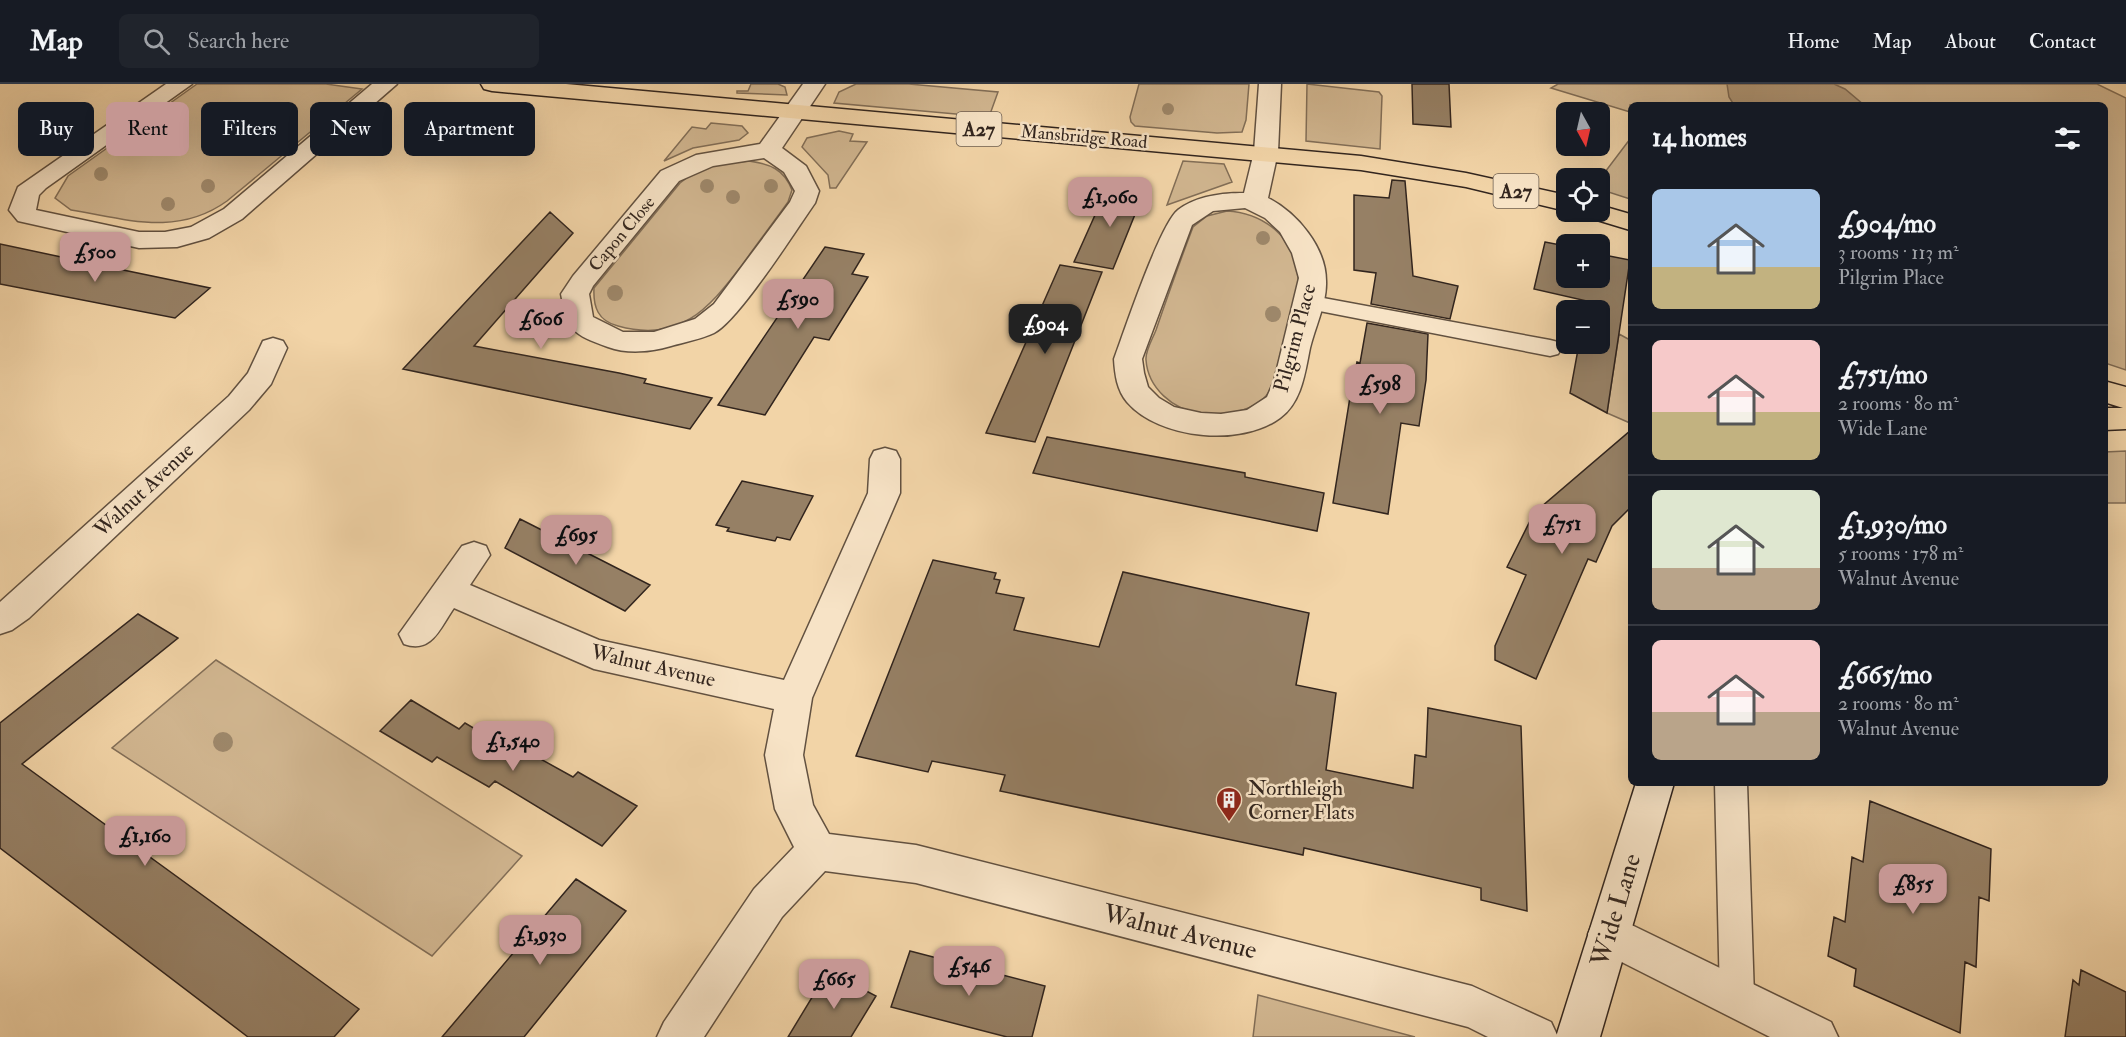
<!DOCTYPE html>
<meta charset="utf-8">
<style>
:root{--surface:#171b24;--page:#20242c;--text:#f1f3f6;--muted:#9ea1a6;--line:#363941;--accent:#c59692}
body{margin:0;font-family:"IM FELL Double Pica",serif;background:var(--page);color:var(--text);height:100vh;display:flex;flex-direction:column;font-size:22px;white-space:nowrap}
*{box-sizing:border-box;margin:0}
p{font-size:20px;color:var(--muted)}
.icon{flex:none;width:33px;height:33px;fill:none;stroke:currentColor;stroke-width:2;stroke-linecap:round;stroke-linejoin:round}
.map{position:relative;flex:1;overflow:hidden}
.side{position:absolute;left:1628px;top:18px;width:480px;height:684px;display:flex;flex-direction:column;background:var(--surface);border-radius:9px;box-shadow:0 6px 24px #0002}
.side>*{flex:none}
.top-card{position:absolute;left:18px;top:18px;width:570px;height:54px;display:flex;gap:12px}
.needle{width:39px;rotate:172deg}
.controls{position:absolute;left:1556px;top:18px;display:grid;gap:12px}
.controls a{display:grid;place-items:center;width:54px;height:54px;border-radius:9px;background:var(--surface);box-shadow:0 6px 24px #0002;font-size:30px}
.price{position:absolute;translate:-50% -51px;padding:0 14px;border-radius:12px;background:var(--accent);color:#111;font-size:20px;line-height:39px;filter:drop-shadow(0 2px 3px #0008)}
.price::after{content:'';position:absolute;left:50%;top:36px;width:18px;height:14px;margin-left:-9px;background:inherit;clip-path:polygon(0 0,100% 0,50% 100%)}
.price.selected{background:#222;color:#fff}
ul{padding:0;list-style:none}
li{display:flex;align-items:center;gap:18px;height:150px;padding:0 24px}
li+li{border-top:2px solid var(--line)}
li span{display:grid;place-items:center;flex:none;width:168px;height:120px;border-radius:9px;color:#555}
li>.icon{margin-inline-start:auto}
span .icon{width:72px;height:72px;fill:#fffc;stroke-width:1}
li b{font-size:26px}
h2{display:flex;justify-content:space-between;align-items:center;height:72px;padding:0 24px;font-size:26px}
.chip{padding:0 21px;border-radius:9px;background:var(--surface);box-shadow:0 6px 24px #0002;font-size:21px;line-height:54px}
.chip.selected{background:var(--accent);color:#111}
header{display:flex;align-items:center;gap:36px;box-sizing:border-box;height:84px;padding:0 30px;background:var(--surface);border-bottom:2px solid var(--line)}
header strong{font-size:28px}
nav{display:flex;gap:33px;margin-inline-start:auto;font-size:21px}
.search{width:420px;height:54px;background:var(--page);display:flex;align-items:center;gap:15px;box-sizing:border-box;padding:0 21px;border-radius:9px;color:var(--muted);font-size:22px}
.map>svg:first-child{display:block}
.green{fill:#d1b690;stroke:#826e57;stroke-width:1.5}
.water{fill:#b19878;stroke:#7e6a54;stroke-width:1.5}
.building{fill:#968065;stroke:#32251e;stroke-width:1.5}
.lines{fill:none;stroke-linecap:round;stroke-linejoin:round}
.lane-casing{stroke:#625140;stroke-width:3}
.street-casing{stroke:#625140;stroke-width:3}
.secondary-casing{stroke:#32251e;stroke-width:3}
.primary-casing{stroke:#32251e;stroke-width:3}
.lane{fill:#f7e3c6;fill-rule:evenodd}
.street{fill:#f7e3c6;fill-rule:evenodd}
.secondary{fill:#f7e3c6;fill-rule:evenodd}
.primary{fill:#f2d4a7;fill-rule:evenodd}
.tree{fill:#9e886b}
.labels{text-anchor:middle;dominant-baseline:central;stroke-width:5;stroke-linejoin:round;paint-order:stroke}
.far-street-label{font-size:18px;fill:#32251e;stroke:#f7e3c6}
.shield{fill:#f7e3c6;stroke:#6d5e50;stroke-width:1.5}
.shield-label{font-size:20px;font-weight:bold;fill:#32251e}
.street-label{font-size:21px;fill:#32251e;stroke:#f7e3c6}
.poi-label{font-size:21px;fill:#32251e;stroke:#f7e3c6;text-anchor:start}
.near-street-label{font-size:26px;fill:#32251e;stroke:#f7e3c6}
</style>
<header>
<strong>Map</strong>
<div class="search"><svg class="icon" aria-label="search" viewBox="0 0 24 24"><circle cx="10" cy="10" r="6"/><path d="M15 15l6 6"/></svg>Search here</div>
<nav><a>Home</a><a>Map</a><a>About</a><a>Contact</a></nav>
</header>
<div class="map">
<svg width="2126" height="953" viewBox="0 0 2126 953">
<rect width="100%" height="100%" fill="#f2d4a7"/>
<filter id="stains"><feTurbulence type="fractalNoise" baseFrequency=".00333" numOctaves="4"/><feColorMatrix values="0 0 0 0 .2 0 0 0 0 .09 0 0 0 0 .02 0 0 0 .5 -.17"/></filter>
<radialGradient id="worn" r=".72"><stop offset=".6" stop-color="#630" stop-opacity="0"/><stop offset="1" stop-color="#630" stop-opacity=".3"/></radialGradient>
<!-- green -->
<path class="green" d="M197,0H326L362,5L227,117C177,153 126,135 71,126L55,114L68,92Z
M751,0H778L785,3L787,11L737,9V7H748Z
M856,0H909L998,8L989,33L834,19L839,8Z
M1139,0H1249L1246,36L1242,48L1217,49L1135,42L1131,38L1130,33Z
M1307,0L1379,8L1382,12L1380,65L1306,57Z
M1558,0H2097L2126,14V286L2105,279L2104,21H1630V28L1551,4Z
M711,39L742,42L748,49L739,56L693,64L664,77L692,43L706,45Z
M839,47L853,50L850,57L867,58L836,104H830L828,91L802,63L807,54Z
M1630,55V115L1599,105V96Z
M749,77C770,80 784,85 792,106L788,118C773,139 757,160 742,181C708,226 679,259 618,242C598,237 593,223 594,204L680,99C701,81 722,79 749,77Z
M1183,77L1224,80L1232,98L1167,121Z
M1227,127C1263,129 1295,153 1298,191C1299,215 1288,240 1282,263C1278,277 1276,303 1264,314C1247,330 1222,331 1200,329C1173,326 1148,304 1146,276C1145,267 1153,254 1156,246C1168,211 1180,177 1193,143L1207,132Z
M1619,250L1630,256V339L1607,329Z
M2126,367V419H2105V368Z
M216,576L522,772L432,872L112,664Z
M1258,911L1415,953H1253Z"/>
<!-- water -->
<path class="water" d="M1727,0H1834L1845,5L1864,21H1734L1729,13Z"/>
<!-- building -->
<path class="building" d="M1412,0H1449L1451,43L1413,40Z
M1392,96L1405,97L1413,192L1458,202L1450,235L1371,220L1376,189L1354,186V111L1389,114Z
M1108,102L1144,108L1113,185L1074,178Z
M550,128L573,149L474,262L619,289L646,295L644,299L712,314L690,345L403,285Z
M1545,158L1566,162V194H1599V170L1630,176L1607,329L1570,309L1579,260H1599V226H1585L1587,217L1534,205Z
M0,160L99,181L210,204L175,234L0,200Z
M825,163L864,170L852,190L868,193L829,256L814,253L765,331L718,321Z
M1060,181L1102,188L1035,358L986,349Z
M1367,239L1428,250L1426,296L1419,342L1401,339L1388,430L1333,419L1351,307L1357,278L1360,279Z
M1630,347V424L1612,442L1596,478L1588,475L1536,595L1495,576V562L1526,491L1507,483L1534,429Z
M1047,353L1245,389V393L1324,409L1317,447L1033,389Z
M742,397L813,412L790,456L777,453L775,457L727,447L729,444L716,441Z
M520,435L601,476L650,501L625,527L505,464Z
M933,476L996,489L994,495L1000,496L996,509L1024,514L1014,546L1099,563L1123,488L1309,529L1296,601L1336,609L1326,686L1413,704L1415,671L1426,673L1428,624L1521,642L1527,827L1481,816V804L1304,764L1303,771L1000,707L1005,691L932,677L928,688L856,672Z
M138,530L178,554L22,680L359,925L334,953H248L0,764V639Z
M411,616L459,645L465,639L514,668L519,663L573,693L578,688L637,722L602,762L495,697L489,703L437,673L432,678L380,647Z
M1870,717L1991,765L1989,817L1979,813L1976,883L1965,878L1960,949L1854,902L1856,885L1828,872L1834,833L1845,838L1852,773L1863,778Z
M576,795L626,827L524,953H442Z
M910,867L1045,902L1032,953H1007L891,923Z
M2081,886L2126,908V953H2065L2073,896L2079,901Z
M828,887L876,912L851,953H788Z"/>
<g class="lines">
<defs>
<path id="lane" d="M1307,211L1550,256L1558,258L1562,264L1558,270L1550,272L1299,223L1296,218L1299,213Z
M1715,699H1747L1754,913L1749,925L1737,930L1725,925L1720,913Z"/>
<path id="street" d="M166,0H192L46,104L39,111L36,126L139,148H165L191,143L224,125L372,0H397L242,135L209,154L177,163L139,164L18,137L9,126L18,103Z
M803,0H825L782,64L806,82L819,107L815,119C796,146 739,236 714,249C702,255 684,258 671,262C651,268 627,270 608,263C572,250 568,247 561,210L573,192L661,87L696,71L760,60ZM764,74L784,88L795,107L790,118L714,220L695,235L654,248H623L593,233L589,210L593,202L679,97L713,82Z
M1259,0H1281L1278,68L1268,114C1297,129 1326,163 1326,197C1327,219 1315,243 1310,264C1305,288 1302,318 1280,334C1241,363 1159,355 1127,318C1117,306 1115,291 1114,275C1124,248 1160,140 1178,126C1196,112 1222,109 1244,109L1254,68ZM1245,124L1265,134L1280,148L1292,169L1299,194L1274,297L1267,313L1247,326L1221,330L1201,329L1174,323L1159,314L1148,303L1144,289L1142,275L1192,141L1213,127Z
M273,254L283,257L287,264L271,300L249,326L29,534L12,546L0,550V518L229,312L248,289L263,257Z
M885,364L896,367L900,375V409L812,614L803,671L813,721L829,750L916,761L1472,902L1551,938L1558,953H1488L1468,943L916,799L825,787L782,833L704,953H657L664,938L754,805L794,763L775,725L765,671L774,625L594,585L454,524C440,544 432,570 404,560L399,550L462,462L474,458L486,462L490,471L470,501L599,556L784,596L868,409L870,375L874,367Z
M1609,830L1831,938L1838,953H1770L1594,864L1588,850L1594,836Z"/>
<path id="secondary" d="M1636,699H1674L1600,953H1556Z"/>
<path id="primary" d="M481,0H566L1361,72L1466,89L1566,111V127L1466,103L1361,86L492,7L484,5Z
M1599,121L1630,130V146L1587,133L1584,128H1599Z
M2104,297L2126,303V345L2104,346V324H2123L2104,318Z"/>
</defs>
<!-- lane casing -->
<use href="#lane" class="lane-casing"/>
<!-- street casing -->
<use href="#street" class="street-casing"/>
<!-- secondary casing -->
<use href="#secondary" class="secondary-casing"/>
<!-- primary casing -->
<use href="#primary" class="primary-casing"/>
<!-- lane -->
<use href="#lane" class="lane"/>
<!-- street -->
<use href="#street" class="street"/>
<!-- secondary -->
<use href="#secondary" class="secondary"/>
<!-- primary -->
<use href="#primary" class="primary"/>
</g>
<!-- trees -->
<g class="tree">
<circle cx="1168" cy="25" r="6"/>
<circle cx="317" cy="33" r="6"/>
<circle cx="174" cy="36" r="6"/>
<circle cx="268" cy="64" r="7"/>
<circle cx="101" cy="90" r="7"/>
<circle cx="208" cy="102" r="7"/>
<circle cx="707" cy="102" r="7"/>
<circle cx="771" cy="102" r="7"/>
<circle cx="733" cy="113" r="7"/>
<circle cx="168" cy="120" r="7"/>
<circle cx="1263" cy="154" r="7"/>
<circle cx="615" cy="209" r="8"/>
<circle cx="1273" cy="230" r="8"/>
<circle cx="223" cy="658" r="10"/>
</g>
<!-- icons -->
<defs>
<symbol id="building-pin" viewBox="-11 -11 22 30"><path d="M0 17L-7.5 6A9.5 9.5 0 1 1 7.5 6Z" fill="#8f2418" stroke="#f7e3c6"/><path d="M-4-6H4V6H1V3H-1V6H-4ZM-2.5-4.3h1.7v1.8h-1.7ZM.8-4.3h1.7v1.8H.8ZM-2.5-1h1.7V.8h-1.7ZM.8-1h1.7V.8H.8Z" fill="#fff"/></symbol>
</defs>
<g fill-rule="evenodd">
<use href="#building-pin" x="1214" y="701" width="30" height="40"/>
</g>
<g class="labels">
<!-- far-street labels -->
<g class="far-street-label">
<text transform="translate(1084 53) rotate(5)">Mansbridge Road</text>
<text transform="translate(622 150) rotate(-50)">Capon Close</text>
</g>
<!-- shield labels -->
<g class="shield">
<rect x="956.5" y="28" width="45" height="34" rx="4.5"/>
<rect x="1493.5" y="90" width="45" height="34" rx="4.5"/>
</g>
<g class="shield-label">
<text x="979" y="45">A27</text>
<text x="1516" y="107">A27</text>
</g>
<!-- street labels -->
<g class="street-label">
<text transform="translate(1295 254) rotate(-75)">Pilgrim Place</text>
<text transform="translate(144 406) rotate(-43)">Walnut Avenue</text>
<text transform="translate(653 582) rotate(13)">Walnut Avenue</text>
</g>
<!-- poi labels -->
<g class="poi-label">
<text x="1248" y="704">Northleigh<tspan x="1248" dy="24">Corner Flats</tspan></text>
</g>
<!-- near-street labels -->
<g class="near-street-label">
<text transform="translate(1616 826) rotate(-73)">Wide Lane</text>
<text transform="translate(1180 848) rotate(14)">Walnut Avenue</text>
</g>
</g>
<rect width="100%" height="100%" filter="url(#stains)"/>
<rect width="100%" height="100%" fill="url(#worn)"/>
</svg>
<div class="controls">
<a><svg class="needle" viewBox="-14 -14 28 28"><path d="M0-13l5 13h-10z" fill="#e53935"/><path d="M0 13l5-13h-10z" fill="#9ea1a6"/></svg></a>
<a><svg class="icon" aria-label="locate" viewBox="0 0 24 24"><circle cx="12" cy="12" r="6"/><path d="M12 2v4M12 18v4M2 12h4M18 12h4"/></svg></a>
<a>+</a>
<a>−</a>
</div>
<b class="price" style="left:1110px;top:144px">£1,060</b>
<b class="price" style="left:95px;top:199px">£500</b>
<b class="price" style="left:798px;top:246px">£590</b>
<b class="price" style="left:541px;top:266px">£606</b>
<b class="price selected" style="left:1045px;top:271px">£904</b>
<b class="price" style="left:1380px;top:331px">£598</b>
<b class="price" style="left:1562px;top:471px">£751</b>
<b class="price" style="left:576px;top:482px">£695</b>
<b class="price" style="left:513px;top:688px">£1,540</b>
<b class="price" style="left:145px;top:783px">£1,160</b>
<b class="price" style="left:1913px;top:831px">£855</b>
<b class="price" style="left:540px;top:882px">£1,930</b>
<b class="price" style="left:969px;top:913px">£546</b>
<b class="price" style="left:834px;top:926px">£665</b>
<div class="top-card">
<a class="chip">Buy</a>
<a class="chip selected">Rent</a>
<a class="chip">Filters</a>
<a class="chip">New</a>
<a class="chip">Apartment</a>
</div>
<section class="side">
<h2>14 homes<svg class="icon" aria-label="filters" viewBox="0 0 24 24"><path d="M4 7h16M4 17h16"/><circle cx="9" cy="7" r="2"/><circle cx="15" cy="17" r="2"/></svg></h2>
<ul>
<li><span style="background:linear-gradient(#a9c7e8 65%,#c2b280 0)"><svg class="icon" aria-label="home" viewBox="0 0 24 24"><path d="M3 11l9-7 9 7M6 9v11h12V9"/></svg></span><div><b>£904/mo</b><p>3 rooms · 113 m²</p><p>Pilgrim Place</p></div></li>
<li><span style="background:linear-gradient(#f6c9c9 60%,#c2b280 0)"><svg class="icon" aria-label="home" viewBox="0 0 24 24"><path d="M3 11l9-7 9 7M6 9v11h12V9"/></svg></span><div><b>£751/mo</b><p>2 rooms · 80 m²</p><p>Wide Lane</p></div></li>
<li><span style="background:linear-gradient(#dfe7d0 65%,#b9a48a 0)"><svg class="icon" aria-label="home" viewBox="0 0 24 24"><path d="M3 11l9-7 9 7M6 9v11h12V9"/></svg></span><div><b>£1,930/mo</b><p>5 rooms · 178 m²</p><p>Walnut Avenue</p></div></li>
<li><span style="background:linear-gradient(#f6c9c9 60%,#b9a48a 0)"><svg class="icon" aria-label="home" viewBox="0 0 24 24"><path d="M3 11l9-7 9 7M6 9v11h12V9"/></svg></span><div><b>£665/mo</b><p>2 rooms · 80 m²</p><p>Walnut Avenue</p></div></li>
</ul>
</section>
</div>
